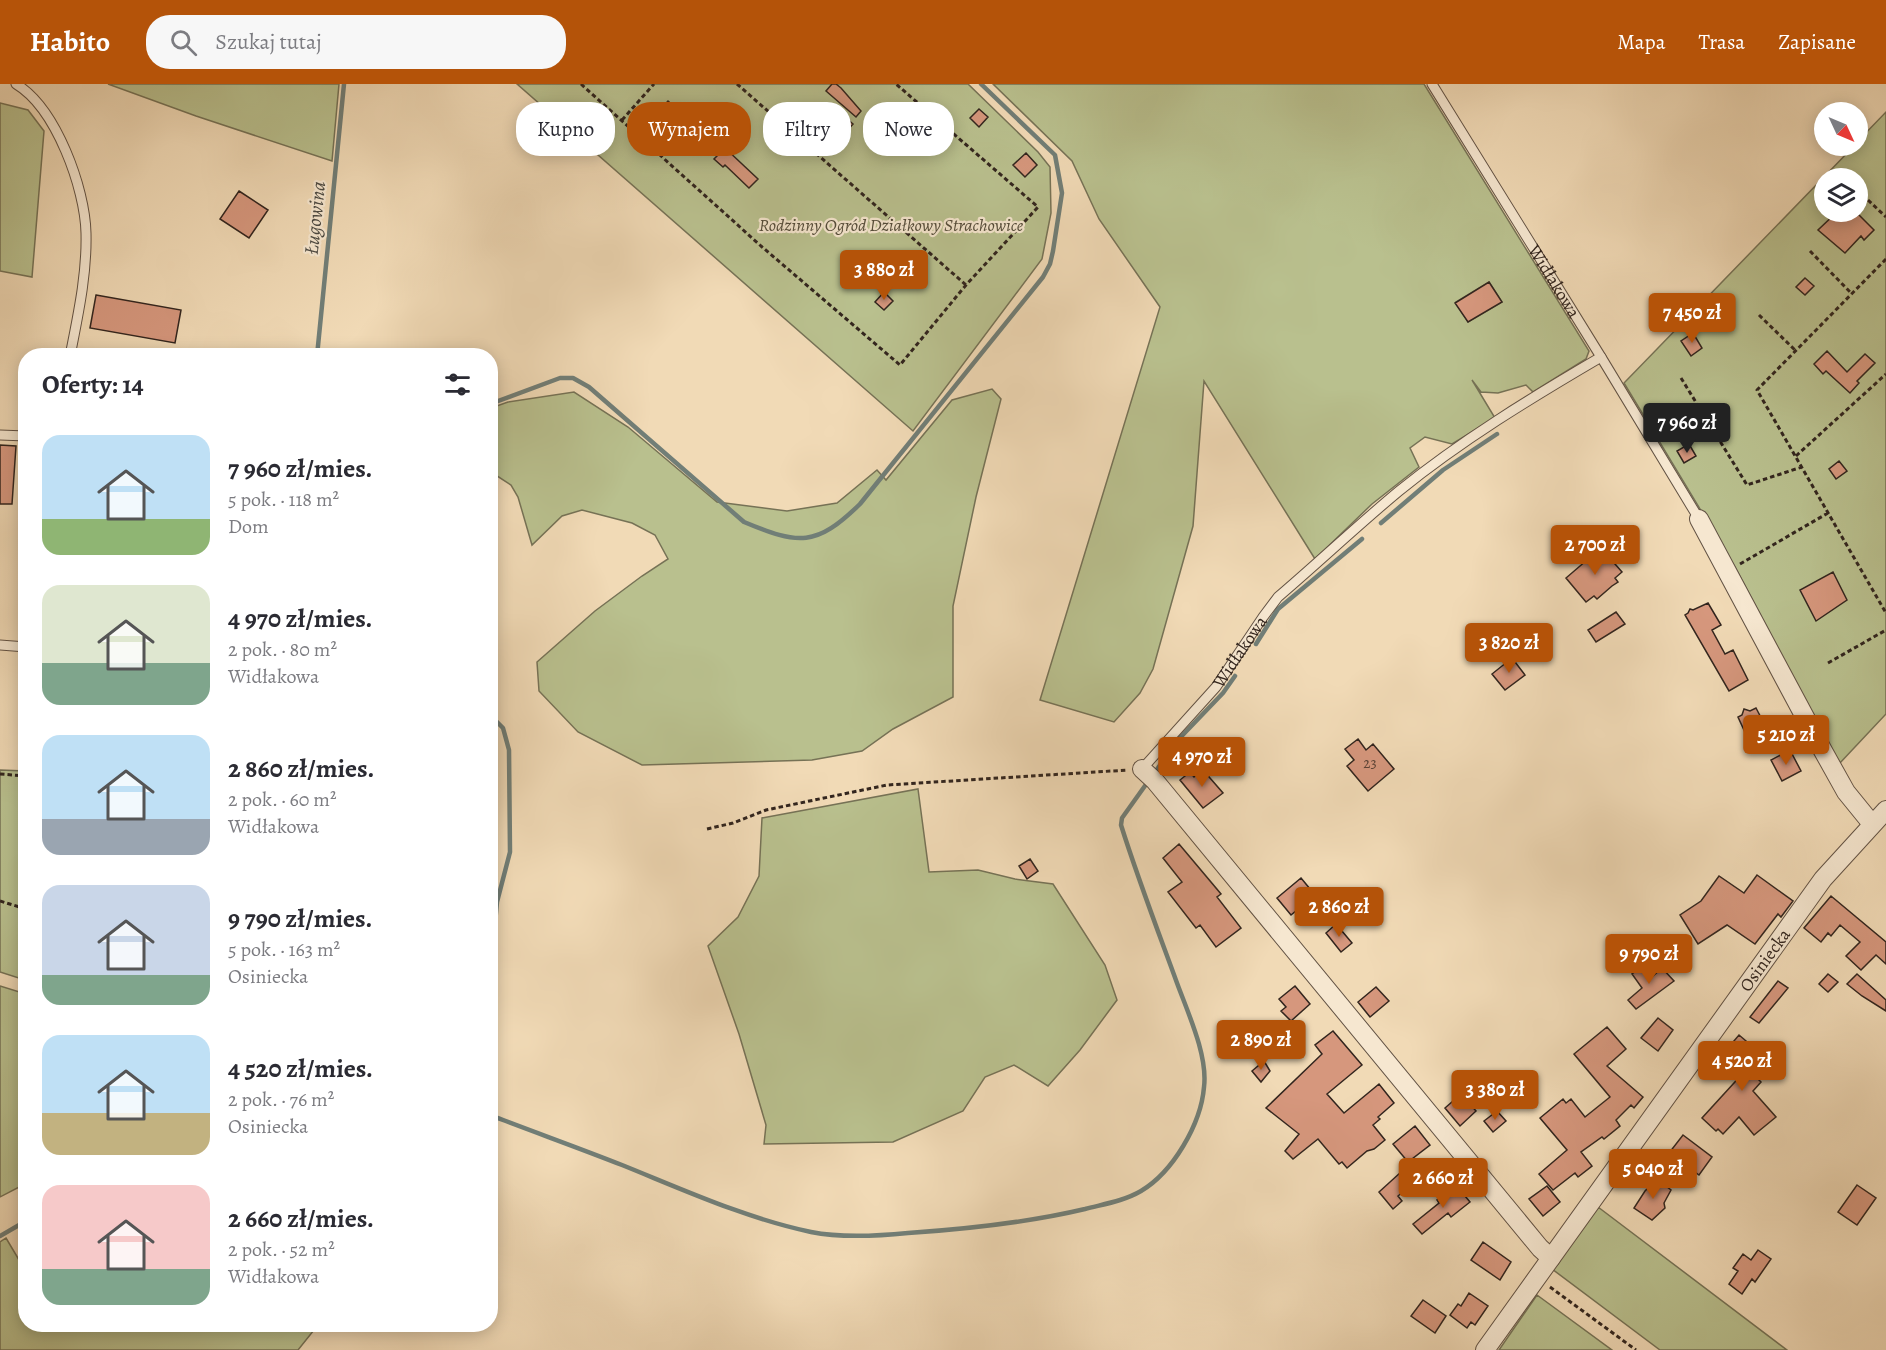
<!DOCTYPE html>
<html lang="pl">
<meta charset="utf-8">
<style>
:root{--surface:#fff;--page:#f7f7f7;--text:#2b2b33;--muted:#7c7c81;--accent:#b45309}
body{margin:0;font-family:Alegreya,serif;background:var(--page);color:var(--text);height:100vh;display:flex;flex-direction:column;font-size:22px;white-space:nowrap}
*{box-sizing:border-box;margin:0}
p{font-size:20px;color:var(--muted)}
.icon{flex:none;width:33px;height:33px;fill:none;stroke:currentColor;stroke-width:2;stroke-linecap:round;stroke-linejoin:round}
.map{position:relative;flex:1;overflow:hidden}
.panel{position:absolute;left:18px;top:264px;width:480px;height:984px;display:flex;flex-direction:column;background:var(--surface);border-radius:24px;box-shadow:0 3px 15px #0003}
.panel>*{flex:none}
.banner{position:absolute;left:516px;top:18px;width:570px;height:54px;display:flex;gap:12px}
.needle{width:39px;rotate:134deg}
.tools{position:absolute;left:1814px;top:18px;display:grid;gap:12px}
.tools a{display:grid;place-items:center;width:54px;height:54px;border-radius:50%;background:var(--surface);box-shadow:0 3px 15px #0003;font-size:30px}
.price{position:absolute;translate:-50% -51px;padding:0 14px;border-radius:6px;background:var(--accent);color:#fff;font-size:20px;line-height:39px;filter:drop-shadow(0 2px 3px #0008)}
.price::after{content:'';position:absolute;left:50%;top:36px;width:18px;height:14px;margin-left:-9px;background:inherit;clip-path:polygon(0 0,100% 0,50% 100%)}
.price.on{background:#222;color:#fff}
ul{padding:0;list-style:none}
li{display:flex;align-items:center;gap:18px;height:150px;padding:0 24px}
li span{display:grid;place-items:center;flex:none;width:168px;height:120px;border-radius:18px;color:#555}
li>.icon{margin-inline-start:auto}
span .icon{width:72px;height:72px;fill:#fffc;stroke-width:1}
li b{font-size:26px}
h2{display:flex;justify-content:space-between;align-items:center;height:72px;padding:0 24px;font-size:26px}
.pill{padding:0 21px;border-radius:24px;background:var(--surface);box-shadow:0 3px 15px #0003;font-size:21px;line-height:54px}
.pill.on{background:var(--accent);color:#fff}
header{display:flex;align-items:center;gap:36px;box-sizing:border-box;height:84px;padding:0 30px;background:var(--accent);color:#fff}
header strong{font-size:28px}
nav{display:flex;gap:33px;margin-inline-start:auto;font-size:21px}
.search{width:420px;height:54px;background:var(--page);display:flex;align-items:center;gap:15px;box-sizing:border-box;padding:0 21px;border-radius:24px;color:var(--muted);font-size:22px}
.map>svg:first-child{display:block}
.green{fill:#b9c08e;stroke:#767256;stroke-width:1.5;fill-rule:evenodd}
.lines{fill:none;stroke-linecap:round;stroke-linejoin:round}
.stream{stroke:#717e77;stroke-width:4.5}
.building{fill:#d6977d;stroke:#32251e;stroke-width:1.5}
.lane-casing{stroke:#625244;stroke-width:11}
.street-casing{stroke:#625244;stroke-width:20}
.path{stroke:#32251e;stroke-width:3;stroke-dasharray:4.5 3;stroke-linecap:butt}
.lane{stroke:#f6e7d0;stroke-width:9}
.street{stroke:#f6e7d0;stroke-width:18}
.labels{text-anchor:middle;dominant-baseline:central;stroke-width:4.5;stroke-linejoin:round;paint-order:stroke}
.number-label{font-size:15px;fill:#5b4236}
.park-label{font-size:18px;font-style:italic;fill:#544c3a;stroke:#f6e7d0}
.street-label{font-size:18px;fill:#32251e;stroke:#f6e7d0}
.water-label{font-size:20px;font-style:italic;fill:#4c4a43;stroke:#f6e7d0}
</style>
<header>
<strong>Habito</strong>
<div class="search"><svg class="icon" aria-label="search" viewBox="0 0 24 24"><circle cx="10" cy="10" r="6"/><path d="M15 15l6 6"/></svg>Szukaj tutaj</div>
<nav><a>Mapa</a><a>Trasa</a><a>Zapisane</a></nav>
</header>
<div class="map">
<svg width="1886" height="1266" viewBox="0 0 1886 1266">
<rect width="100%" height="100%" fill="#f1dab6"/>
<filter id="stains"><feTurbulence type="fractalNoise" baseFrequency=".00333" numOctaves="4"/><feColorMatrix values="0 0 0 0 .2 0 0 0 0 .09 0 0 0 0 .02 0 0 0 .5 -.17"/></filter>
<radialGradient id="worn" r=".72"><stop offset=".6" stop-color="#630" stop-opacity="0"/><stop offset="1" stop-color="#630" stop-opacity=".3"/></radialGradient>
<!-- green -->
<path class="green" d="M108,0H339L332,77L196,32Z
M517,0H968L1038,68L1050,83L1051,129L1042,175L913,347Z
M993,0H1424L1589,267L1586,275L1533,308L1526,301L1498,309L1481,308L1472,296L1495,334L1452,360L1425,353L1410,364L1419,383L1372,420L1315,475L1204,297L1193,442L1153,585L1140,609L1114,638L1040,616L1160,223L1099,135L1072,77ZM1489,198L1502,218L1468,238L1456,218Z
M0,19L28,26L44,47L32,193L0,187Z
M1886,28V630L1839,680L1735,483L1624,299L1854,62H1857V58ZM1824,94H1857V128H1824Z
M992,305L1001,315L976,413L953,522V613L893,645L862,667L812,676L642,681L578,648L539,607L537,578L595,527L642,492L668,475L655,451L632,439L582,426L562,432L532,461L518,413L511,401L491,388V324L508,318L574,308L628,343L717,418L787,427L837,419L877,386L886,396L952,316Z
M0,686L25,687V896L0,888Z
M918,705L929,788L978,786L1015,795L1053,800L1105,881L1117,916L1080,966L1048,1002L1014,981L985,993L963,1027L893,1058L764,1060L766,1041L739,950L708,862L738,833L759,792L762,734Z
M0,902L26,910L25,1100L0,1113Z
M1598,1123L1787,1266H1660L1552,1185Z
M6,1154L25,1186L26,1240L318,1241L298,1266H0V1158Z
M1537,1211L1612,1266H1499Z"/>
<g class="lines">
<!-- stream -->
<path class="stream" d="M317,272L344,0
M490,320L560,294H573L589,303L744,438C799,461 816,463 860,420L1043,193L1050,180L1053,167L1062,109L1055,71L981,0
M1381,439L1443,386L1497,350
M1256,560L1278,525L1362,455
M490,631L503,644L509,666L510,768L497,818L490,893
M1156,687L1175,659L1223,609L1235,592
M490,1031C534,1048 579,1064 622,1081C684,1106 745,1134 811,1148C841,1154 878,1152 908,1149C968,1145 1026,1139 1085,1125C1104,1120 1124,1117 1141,1107C1173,1088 1201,1040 1204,1003C1208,972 1188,929 1177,899C1158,847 1138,795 1121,741L1122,734L1147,699
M0,1152L26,1137"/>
</g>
<!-- building -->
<path class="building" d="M832,0H836L841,4L861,27L856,33L826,7Z
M668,17L677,25L667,36L658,28Z
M979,25L988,33L979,43L970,34Z
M843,31L853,40L844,50L834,41Z
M725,64L758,95L749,104L725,81L723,83L714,75Z
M1026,69L1037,81L1025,93L1013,81Z
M239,107L268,126L249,154L220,135Z
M1837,128H1856L1874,146L1864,156L1861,152L1845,169L1818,146Z
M1805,194L1814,202L1805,211L1796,203Z
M1489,198L1502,218L1468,238L1455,219Z
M884,208L893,217L884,226L875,218Z
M96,211L181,226L175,259L90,244Z
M1693,249L1702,264L1691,272L1681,257Z
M1827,267L1847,288L1865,270L1875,279L1857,297L1859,299L1850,309L1826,287L1823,290L1814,280Z
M1689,360L1696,372L1684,379L1677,367Z
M0,361L16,362L12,420H0Z
M1839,377L1847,387L1836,395L1829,385Z
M1601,464L1622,488L1615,494L1618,498L1612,502L1597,515L1594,512L1586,518L1566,494Z
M1833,488L1847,516L1816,537L1800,506Z
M1708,519L1721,541L1712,546L1725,570L1733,566L1748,596L1729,607L1685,531L1688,529L1690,525L1693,526Z
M1616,528L1625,540L1596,558L1588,546Z
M1512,574L1525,591L1505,606L1492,590Z
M1756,624L1768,647L1749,657L1738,633L1742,631L1744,625L1750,627Z
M1358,655L1366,666L1373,660L1394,685L1368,707L1347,682L1354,676L1345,665Z
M1790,666L1801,687L1782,697L1771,676Z
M1203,686L1223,709L1203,724L1180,696L1190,688L1194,693Z
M1179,760L1221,810L1217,813L1241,844L1216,863L1200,841L1196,844L1168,808L1182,798L1163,774Z
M1030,775L1038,787L1027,795L1019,782Z
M1757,791L1793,817L1781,833L1778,830L1755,860L1727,841L1698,860L1680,831L1701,817L1719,792L1744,809Z
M1301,794L1315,811L1291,831L1277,814Z
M1831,812L1886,858V880L1876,871L1861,886L1846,872L1860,858L1840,841L1831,852L1828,849L1821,858L1804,844Z
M1336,840L1352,859L1341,868L1326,849Z
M1643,881L1652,893L1662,884L1674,897L1636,925L1628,916L1642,904L1632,890Z
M1828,890L1838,898L1828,908L1819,900Z
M1857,890L1886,916V927L1862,912L1847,900Z
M1778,897L1788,904L1759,939L1750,933Z
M1295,902L1310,920L1291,937L1281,927L1286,923L1279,915Z
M1376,903L1389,917L1370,933L1358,918Z
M1658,934L1673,946L1658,967L1641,954Z
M1607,943L1626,965L1607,982L1643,1013L1634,1024L1631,1021L1616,1036L1620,1042L1604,1055L1602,1053L1581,1068L1592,1082L1578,1093L1575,1089L1553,1106L1539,1090L1567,1066L1540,1034L1563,1015L1566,1019L1571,1015L1585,1033L1610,1013L1574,970Z
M1333,947L1362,981L1327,1010L1344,1029L1379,1000L1394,1019L1378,1033L1380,1035L1373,1041L1385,1056L1374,1065L1367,1067L1347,1084L1342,1078L1339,1080L1318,1055L1293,1075L1285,1067L1299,1050L1266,1024L1322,970L1315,961Z
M1739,951L1772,979L1758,995L1761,998L1753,1007L1776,1033L1754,1051L1739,1033L1723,1050L1718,1045L1716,1047L1702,1034L1744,988L1723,970Z
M1264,977L1270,987L1261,998L1252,987Z
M1461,1010L1476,1027L1460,1042L1445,1024Z
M1497,1027L1506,1037L1493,1048L1484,1037Z
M1415,1042L1430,1061L1408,1078L1393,1060Z
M1683,1051L1712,1073L1699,1091L1669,1069Z
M1401,1088L1411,1101L1398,1112L1402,1117L1393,1125L1379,1108Z
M1657,1095L1671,1106L1664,1119L1665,1124L1652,1136L1634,1124L1645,1107Z
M1455,1100L1470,1118L1451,1133L1448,1129L1422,1150L1413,1140L1439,1119L1437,1116Z
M1857,1101L1876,1114L1857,1141L1838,1128Z
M1547,1102L1560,1118L1543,1132L1529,1115Z
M1483,1158L1511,1178L1500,1196L1471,1176Z
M1758,1166L1771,1175L1755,1198L1752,1195L1742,1210L1729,1200L1738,1187L1733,1184L1743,1170L1751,1176Z
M1469,1209L1488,1222L1475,1241L1471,1238L1467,1244L1450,1231L1458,1220L1461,1222Z
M1423,1216L1446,1232L1435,1249L1411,1232Z"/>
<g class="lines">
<defs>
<g id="lane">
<path d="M16,0C56,24 85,104 86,149C87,191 78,231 70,272"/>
<path id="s1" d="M1432,0L1601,273L1699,435"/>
<path d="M0,351L26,352"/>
<path d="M0,561L26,563"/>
<path id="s2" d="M1142,685L1216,603L1263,533L1278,513C1319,478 1358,441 1399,407C1462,356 1531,314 1601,273"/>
</g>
<g id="street">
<path d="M1699,435L1822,665L1846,708L1872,740"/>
<path d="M1142,685L1155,697L1540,1164L1551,1174"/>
<path id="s3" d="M1485,1266L1823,795L1886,726"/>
</g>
</defs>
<!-- lane casing -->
<use href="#lane" class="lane-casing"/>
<!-- street casing -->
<use href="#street" class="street-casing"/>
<!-- path -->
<path class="path" d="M581,0L761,162L900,281L966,201L1038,123L896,0
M737,0L966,201
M622,36L654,0
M1868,116L1886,133
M1810,167L1852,210
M1886,175L1757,306L1886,529
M1759,231L1796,267
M1681,294L1747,401L1802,383
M1796,372L1886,290
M1740,480L1828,429
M1828,579L1886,546
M0,690L26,692
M707,745L733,739L766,726L887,701L1128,686
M0,817L26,825
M1550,1203L1636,1266"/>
<!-- lane -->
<use href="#lane" class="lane"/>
<!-- street -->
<use href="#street" class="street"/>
</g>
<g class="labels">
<!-- number labels -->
<g class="number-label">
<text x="1370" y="679">23</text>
</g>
<!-- park labels -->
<g class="park-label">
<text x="891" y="141">Rodzinny Ogród Działkowy Strachowice</text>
</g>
<!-- street labels -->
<g class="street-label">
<text stroke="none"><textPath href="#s1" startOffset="232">Widłakowa</textPath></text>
<text stroke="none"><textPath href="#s2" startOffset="153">Widłakowa</textPath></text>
<text stroke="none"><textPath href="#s3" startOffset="480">Osiniecka</textPath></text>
</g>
<!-- water labels -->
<g class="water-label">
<text transform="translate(315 134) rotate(-84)">Ługowina</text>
</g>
</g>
<rect width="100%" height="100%" filter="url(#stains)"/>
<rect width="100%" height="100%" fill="url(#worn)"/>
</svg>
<div class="tools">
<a><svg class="needle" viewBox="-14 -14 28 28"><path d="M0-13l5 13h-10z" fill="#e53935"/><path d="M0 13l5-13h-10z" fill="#7c7c81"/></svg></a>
<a><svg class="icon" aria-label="layers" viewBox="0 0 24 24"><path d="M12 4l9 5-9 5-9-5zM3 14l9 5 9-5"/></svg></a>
</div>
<b class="price" style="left:884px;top:217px">3 880 zł</b>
<b class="price" style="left:1692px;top:260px">7 450 zł</b>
<b class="price on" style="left:1687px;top:370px">7 960 zł</b>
<b class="price" style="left:1595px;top:492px">2 700 zł</b>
<b class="price" style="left:1509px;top:590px">3 820 zł</b>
<b class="price" style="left:1786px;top:682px">5 210 zł</b>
<b class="price" style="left:1202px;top:704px">4 970 zł</b>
<b class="price" style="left:1339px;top:854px">2 860 zł</b>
<b class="price" style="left:1649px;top:901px">9 790 zł</b>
<b class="price" style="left:1261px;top:987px">2 890 zł</b>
<b class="price" style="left:1742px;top:1008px">4 520 zł</b>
<b class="price" style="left:1495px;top:1037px">3 380 zł</b>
<b class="price" style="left:1653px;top:1116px">5 040 zł</b>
<b class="price" style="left:1443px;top:1125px">2 660 zł</b>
<div class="banner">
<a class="pill">Kupno</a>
<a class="pill on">Wynajem</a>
<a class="pill">Filtry</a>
<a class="pill">Nowe</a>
</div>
<section class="panel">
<h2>Oferty: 14<svg class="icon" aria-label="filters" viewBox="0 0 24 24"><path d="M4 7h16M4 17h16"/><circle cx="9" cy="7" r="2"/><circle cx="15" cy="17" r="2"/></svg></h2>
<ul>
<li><span style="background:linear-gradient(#bfe0f5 70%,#8fb573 0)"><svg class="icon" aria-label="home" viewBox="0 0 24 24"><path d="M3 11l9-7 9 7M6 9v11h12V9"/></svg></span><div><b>7 960 zł/mies.</b><p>5 pok. · 118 m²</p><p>Dom</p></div></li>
<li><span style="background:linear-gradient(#dfe7d0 65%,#7fa58c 0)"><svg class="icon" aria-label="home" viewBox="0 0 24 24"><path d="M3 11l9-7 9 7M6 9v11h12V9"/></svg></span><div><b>4 970 zł/mies.</b><p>2 pok. · 80 m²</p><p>Widłakowa</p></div></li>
<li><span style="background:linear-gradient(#bfe0f5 70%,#9aa5b1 0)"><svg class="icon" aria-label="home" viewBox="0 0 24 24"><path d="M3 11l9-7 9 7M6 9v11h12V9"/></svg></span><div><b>2 860 zł/mies.</b><p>2 pok. · 60 m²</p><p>Widłakowa</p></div></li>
<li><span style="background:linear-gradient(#c9d6e8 75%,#7fa58c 0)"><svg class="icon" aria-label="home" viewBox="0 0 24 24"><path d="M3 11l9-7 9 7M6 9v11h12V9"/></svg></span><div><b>9 790 zł/mies.</b><p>5 pok. · 163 m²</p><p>Osiniecka</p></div></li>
<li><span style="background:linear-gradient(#bfe0f5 65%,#c2b280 0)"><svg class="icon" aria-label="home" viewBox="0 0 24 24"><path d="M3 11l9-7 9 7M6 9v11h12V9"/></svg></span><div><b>4 520 zł/mies.</b><p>2 pok. · 76 m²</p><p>Osiniecka</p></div></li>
<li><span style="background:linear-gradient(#f6c9c9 70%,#7fa58c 0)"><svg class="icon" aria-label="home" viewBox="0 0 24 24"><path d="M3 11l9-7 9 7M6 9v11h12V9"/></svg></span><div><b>2 660 zł/mies.</b><p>2 pok. · 52 m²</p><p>Widłakowa</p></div></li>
</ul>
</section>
</div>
